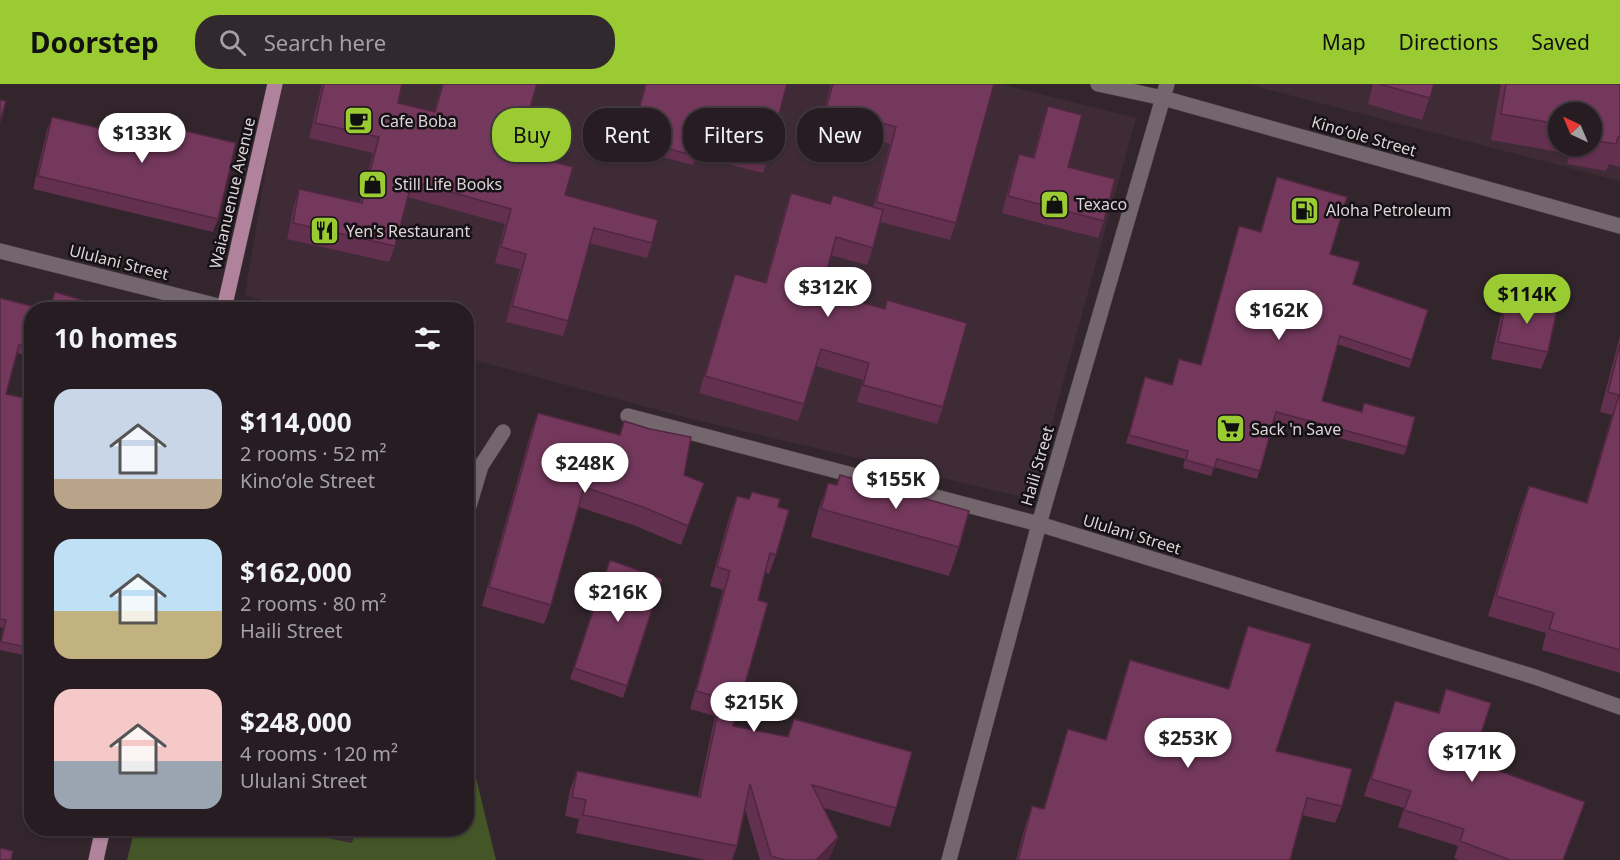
<!DOCTYPE html>
<meta charset="utf-8">
<style>
:root{--surface:#261c21;--page:#32292e;--text:#f1f3f6;--muted:#a4a1a5;--line:#423a3f;--accent:#9bcb33}
body{margin:0;font-family:"Noto Sans",sans-serif;background:var(--page);color:var(--text);height:100vh;display:flex;flex-direction:column;font-size:22px;white-space:nowrap}
*{box-sizing:border-box;margin:0}
p{font-size:20px;color:var(--muted)}
.icon{flex:none;width:33px;height:33px;fill:none;stroke:currentColor;stroke-width:2;stroke-linecap:round;stroke-linejoin:round}
.map{position:relative;flex:1;overflow:hidden}
.side{position:absolute;left:24px;top:218px;width:450px;height:534px;display:flex;flex-direction:column;background:var(--surface);border-radius:24px;box-shadow:0 2px 4px #0004,0 0 0 2px var(--line)}
.side>*{flex:none}
.top-card{position:absolute;left:492px;top:24px;width:570px;height:54px;display:flex;gap:12px}
.needle{width:39px;rotate:316deg}
.controls{position:absolute;left:1548px;top:18px;display:grid;gap:12px}
.controls a{display:grid;place-items:center;width:54px;height:54px;border-radius:50%;background:var(--surface);box-shadow:0 2px 4px #0004,0 0 0 2px var(--line);font-size:30px}
.price{position:absolute;translate:-50% -51px;padding:0 14px;border-radius:21px;background:#fff;color:#222;font-size:20px;line-height:39px;filter:drop-shadow(0 2px 3px #0008)}
.price::after{content:'';position:absolute;left:50%;top:36px;width:18px;height:14px;margin-left:-9px;background:inherit;clip-path:polygon(0 0,100% 0,50% 100%)}
.price.active{background:var(--accent);color:#111}
ul{padding:0;list-style:none}
li{display:flex;align-items:center;gap:18px;height:150px;padding:0 30px}
li span{display:grid;place-items:center;flex:none;width:168px;height:120px;border-radius:18px;color:#555}
li>.icon{margin-inline-start:auto}
span .icon{width:72px;height:72px;fill:#fffc;stroke-width:1}
li b{font-size:26px}
h2{display:flex;justify-content:space-between;align-items:center;height:72px;padding:0 30px;font-size:26px}
.chip{padding:0 21px;border-radius:24px;background:var(--surface);box-shadow:0 2px 4px #0004,0 0 0 2px var(--line);font-size:21px;line-height:54px}
.chip.active{background:var(--accent);color:#111}
header{display:flex;align-items:center;gap:36px;box-sizing:border-box;height:84px;padding:0 30px;background:var(--accent);color:#111}
header strong{font-size:28px}
nav{display:flex;gap:33px;margin-inline-start:auto;font-size:21px}
.search{width:420px;height:54px;background:var(--page);display:flex;align-items:center;gap:15px;box-sizing:border-box;padding:0 21px;border-radius:24px;color:var(--muted);font-size:22px}
.map>svg:first-child{display:block}
.built{fill:#3e2b36;fill-rule:evenodd}
.grass{fill:#445527}
.lines{fill:none;stroke-linecap:round;stroke-linejoin:round}
.minor-casing{stroke:#4c4248;stroke-width:16}
.major-casing{stroke:#4c4248;stroke-width:16}
.minor{stroke:#74666d;stroke-width:15}
.major{stroke:#b1829c;stroke-width:15}
.wall{fill:#63304f;fill-rule:evenodd}
.shaded-wall{fill:#502740}
.building{fill:#73385c;stroke:#502740;stroke-width:1.5}
.labels{text-anchor:middle;dominant-baseline:central;stroke-width:5;stroke-linejoin:round;paint-order:stroke}
.poi-label{font-size:16px;fill:#dcd4d8;stroke:#161114;text-anchor:start}
.street-label{font-size:16px;fill:#dcd4d8;stroke:#161114}
</style>
<header>
<strong>Doorstep</strong>
<div class="search"><svg class="icon" aria-label="search" viewBox="0 0 24 24"><circle cx="10" cy="10" r="6"/><path d="M15 15l6 6"/></svg>Search here</div>
<nav><a>Map</a><a>Directions</a><a>Saved</a></nav>
</header>
<div class="map">
<svg width="1620" height="776" viewBox="0 0 1620 776">
<rect width="100%" height="100%" fill="#32262c"/>
<!-- built -->
<path class="built" d="M283,0H1001L1136,34L1031,415L684,333L467,274L466,225H293L245,211L274,38Z
M1247,0H1620V97ZM1558,28H1592V62H1558Z
M281,744H356L352,759Z"/>
<!-- grass -->
<path class="grass" d="M467,657L496,776H127L135,744H281L352,759L356,744H466Z"/>
<g class="lines">
<defs>
<path id="minor" d="M1098,0L1163,14L1620,142
M0,167L230,225
M628,332L1039,440L1535,593L1620,623
M466,432L481,382L503,348
M949,776L1039,440L1167,0"/>
<path id="major" d="M224,225L275,0
M96,776L103,744"/>
</defs>
<!-- minor casing -->
<use href="#minor" class="minor-casing"/>
<!-- major casing -->
<use href="#major" class="major-casing"/>
<!-- minor -->
<use href="#minor" class="minor"/>
<!-- major -->
<use href="#major" class="major"/>
</g>
<!-- wall -->
<path class="wall" d="M322,0H402L398,19L434,27L442,0H537L517,68L565,111L652,159L647,174L589,159L568,237L563,252L506,238L520,185L495,179L505,140L408,113L395,162L389,178L287,155L294,121L299,105L360,118L373,69L309,54Z
M645,0H787L766,80L763,89L696,72L693,81L628,64Z
M831,0H994L956,139L950,156L880,138L873,164L867,181L831,171L821,207L884,225L887,216L943,323L937,340L857,318L863,296L816,282L804,320L798,337L699,309L729,207L735,190L765,199L785,126L791,109L830,120L833,111L873,123L890,60L820,41Z
M1373,0H1434L1422,36L1368,20Z
M1501,0H1620V83L1609,80L1606,87L1567,80L1570,70L1491,56ZM1558,28H1592V62H1558Z
M1048,22L1068,83L1104,137L1098,154L1002,129L1013,87L1019,70L1033,73L1042,39Z
M52,33L122,49L127,33L218,135L213,148L33,105L47,46Z
M1277,93L1330,170L1412,276L1409,284L1337,260L1322,317L1361,328L1364,319L1407,363L1404,371L1274,337L1257,395L1214,383L1211,392L1183,384L1185,375L1126,359L1142,301L1145,293L1172,300L1179,275L1200,281L1239,142L1260,148Z
M0,214L32,225V273L17,269L6,310L32,316V573L0,566V559L3,544L0,543Z
M1507,214L1548,268L1541,285L1491,275L1501,231Z
M1620,252V589L1542,566L1546,549L1488,532L1521,423L1529,402L1586,419L1612,331L1600,328Z
M538,329L684,391L704,399L681,461L636,442L579,423L551,521L544,540L482,522L531,348Z
M840,391L959,463L949,492L811,453L818,427L828,399L836,401Z
M737,412L778,423L776,471L769,490L765,488L758,516L733,642L787,653L794,635L896,724L890,743L824,724L838,753L831,771L827,776H760L745,725L737,762L732,776H706L576,749L579,735L565,732L570,706L577,687L698,712L715,632L690,625L723,506L710,502L730,430Z
M605,488L627,602L623,614L570,595Z
M1248,542L1276,667L1342,722L1335,739L1302,731L1290,776H1016L1026,739L1032,722L1043,725L1068,645L1105,656L1124,593L1130,576L1228,605L1242,559Z
M1446,605L1472,677L1563,776H1459L1454,774L1458,762L1398,743L1404,724L1364,712L1395,617L1438,629Z"/>
<!-- shaded-wall -->
<path class="shaded-wall" d="M838,753L831,771L827,776H816Z"/>
<!-- building -->
<path class="building" d="M324,0H402L398,19L435,28L443,0H537L517,68L573,83L565,111L658,136L652,159L594,144L568,237L512,222L526,170L501,163L511,125L412,97L395,162L293,139L299,105L362,119L379,53L315,39Z
M646,0H787L766,80L698,63L696,72L631,55Z
M833,0H994L956,139L876,118L896,43L826,24Z
M1379,0H1434L1430,14Z
M1506,0H1620V54L1618,53L1616,60L1592,56V28H1558V40L1501,30Z
M0,16L6,17L0,38Z
M1048,22L1082,31L1068,83L1115,95L1104,137L1008,112L1019,70L1034,74Z
M52,33L123,50L127,33L236,59L218,135L38,92Z
M1277,93L1347,113L1330,170L1360,178L1353,200L1428,226L1412,276L1340,252L1322,317L1362,328L1364,319L1415,333L1407,363L1276,328L1260,387L1217,375L1214,384L1186,376L1188,367L1129,351L1145,293L1172,301L1179,275L1201,281L1239,142L1261,148Z
M791,109L830,120L833,111L883,126L873,164L836,153L821,207L885,225L887,216L967,239L943,323L863,301L869,279L821,265L804,320L705,292L735,190L766,199Z
M55,208L82,216L79,225H50Z
M0,214L43,225H32V264L19,261L6,310L32,316V564L1,558L6,536L0,535Z
M1507,214L1557,225L1548,268L1498,258Z
M134,222L148,225H134Z
M1620,260V566L1549,545L1554,529L1496,512L1529,402L1587,419L1619,311L1608,308Z
M538,329L620,351L624,337L650,345L691,353L684,391L704,399L688,442L643,423L584,403L551,521L489,503Z
M840,391L969,427L959,463L821,425L828,399L837,401Z
M752,408L780,415L778,423L789,426L776,471L770,469L758,516L768,519L733,642L788,653L794,635L912,668L896,724L812,701L838,753L816,776H785L771,772L750,700L737,762L583,731L586,716L572,713L577,687L700,713L721,614L696,607L730,487L717,483L737,412L749,415Z
M610,476L662,495L627,602L574,584Z
M1248,542L1311,560L1276,667L1352,685L1342,722L1307,714L1290,776H1018L1032,722L1044,725L1068,645L1106,656L1130,576L1229,605Z
M1446,605L1491,619L1472,677L1585,718L1563,776H1510L1460,757L1464,745L1404,726L1411,707L1371,695L1395,617L1439,629Z
M0,764L13,767L11,776H0Z"/>
<!-- icons -->
<defs>
<symbol id="cafe-square" viewBox="-11 -11 22 22"><rect x="-9" y="-9" width="18" height="18" rx="4" fill="#9bcb33" stroke="#161114"/><path d="M-5.5-4.5H6V0H3Q3 3.5 0 3.5H-2.5Q-5.5 3.5-5.5 0ZM3-3.2v2h1.7v-2ZM-6 4.5H4V6H-6Z" fill="#111"/></symbol>
<symbol id="shop-square" viewBox="-11 -11 22 22"><rect x="-9" y="-9" width="18" height="18" rx="4" fill="#9bcb33" stroke="#161114"/><path d="M-5-2.5h2.3a2.7 3.5 0 0 1 5.4 0H5L5.5 6h-11ZM-1.5-2.5h3a1.5 2.3 0 0 0-3 0Z" fill="#111"/></symbol>
<symbol id="fuel-square" viewBox="-11 -11 22 22"><rect x="-9" y="-9" width="18" height="18" rx="4" fill="#9bcb33" stroke="#161114"/><path d="M-5.5-6h7V0h2V4h1.3V-2.5L3-4.5l.8-.8L6-3V5H2.5V1h-1V6h-7ZM-4.2-4.7v3.2H.2V-4.7Z" fill="#111"/></symbol>
<symbol id="restaurant-square" viewBox="-11 -11 22 22"><rect x="-9" y="-9" width="18" height="18" rx="4" fill="#9bcb33" stroke="#161114"/><path d="M-5-6h1v4h1v-4h1v4h1v-4h1v5L-1.5 .5V6h-2V.5L-5-1ZM5-6V6H3V1.5H1.5Q1.5-4 5-6Z" fill="#111"/></symbol>
<symbol id="supermarket-square" viewBox="-11 -11 22 22"><rect x="-9" y="-9" width="18" height="18" rx="4" fill="#9bcb33" stroke="#161114"/><path d="M-6-5.5h2.5l.6 2H6L4.5 2H-2.5L-4.4-4H-6ZM-1.5 3.2a1.3 1.3 0 1 0 .1 0ZM3 3.2a1.3 1.3 0 1 0 .1 0Z" fill="#111"/></symbol>
</defs>
<g fill-rule="evenodd">
<use href="#cafe-square" x="342" y="20" width="33" height="33"/>
<use href="#shop-square" x="356" y="84" width="33" height="33"/>
<use href="#shop-square" x="1038" y="104" width="33" height="33"/>
<use href="#fuel-square" x="1288" y="110" width="33" height="33"/>
<use href="#restaurant-square" x="308" y="130" width="33" height="33"/>
<use href="#supermarket-square" x="1214" y="328" width="33" height="33"/>
</g>
<g class="labels">
<!-- poi labels -->
<g class="poi-label">
<text x="380" y="37">Cafe Boba</text>
<text x="394" y="100">Still Life Books</text>
<text x="1076" y="120">Texaco</text>
<text x="1326" y="126">Aloha Petroleum</text>
<text x="346" y="147">Yen's Restaurant</text>
<text x="1251" y="345">Sack 'n Save</text>
</g>
<!-- street labels -->
<g class="street-label">
<text transform="translate(1364 52) rotate(16)">Kinoʻole Street</text>
<text transform="translate(232 109) rotate(-77)">Waianuenue Avenue</text>
<text transform="translate(119 178) rotate(14)">Ululani Street</text>
<text transform="translate(1037 382) rotate(-74)">Haili Street</text>
<text transform="translate(1132 450) rotate(17)">Ululani Street</text>
</g>
</g>
</svg>
<div class="controls">
<a><svg class="needle" viewBox="-14 -14 28 28"><path d="M0-13l5 13h-10z" fill="#e53935"/><path d="M0 13l5-13h-10z" fill="#a4a1a5"/></svg></a>
</div>
<b class="price" style="left:142px;top:80px">$133K</b>
<b class="price" style="left:828px;top:234px">$312K</b>
<b class="price active" style="left:1527px;top:241px">$114K</b>
<b class="price" style="left:1279px;top:257px">$162K</b>
<b class="price" style="left:585px;top:410px">$248K</b>
<b class="price" style="left:896px;top:426px">$155K</b>
<b class="price" style="left:618px;top:539px">$216K</b>
<b class="price" style="left:754px;top:649px">$215K</b>
<b class="price" style="left:1188px;top:685px">$253K</b>
<b class="price" style="left:1472px;top:699px">$171K</b>
<div class="top-card">
<a class="chip active">Buy</a>
<a class="chip">Rent</a>
<a class="chip">Filters</a>
<a class="chip">New</a>
</div>
<section class="side">
<h2>10 homes<svg class="icon" aria-label="filters" viewBox="0 0 24 24"><path d="M4 7h16M4 17h16"/><circle cx="9" cy="7" r="2"/><circle cx="15" cy="17" r="2"/></svg></h2>
<ul>
<li><span style="background:linear-gradient(#c9d6e8 75%,#b9a48a 0)"><svg class="icon" aria-label="home" viewBox="0 0 24 24"><path d="M3 11l9-7 9 7M6 9v11h12V9"/></svg></span><div><b>$114,000</b><p>2 rooms · 52 m²</p><p>Kinoʻole Street</p></div></li>
<li><span style="background:linear-gradient(#bfe0f5 60%,#c2b280 0)"><svg class="icon" aria-label="home" viewBox="0 0 24 24"><path d="M3 11l9-7 9 7M6 9v11h12V9"/></svg></span><div><b>$162,000</b><p>2 rooms · 80 m²</p><p>Haili Street</p></div></li>
<li><span style="background:linear-gradient(#f6c9c9 60%,#9aa5b1 0)"><svg class="icon" aria-label="home" viewBox="0 0 24 24"><path d="M3 11l9-7 9 7M6 9v11h12V9"/></svg></span><div><b>$248,000</b><p>4 rooms · 120 m²</p><p>Ululani Street</p></div></li>
</ul>
</section>
</div>
